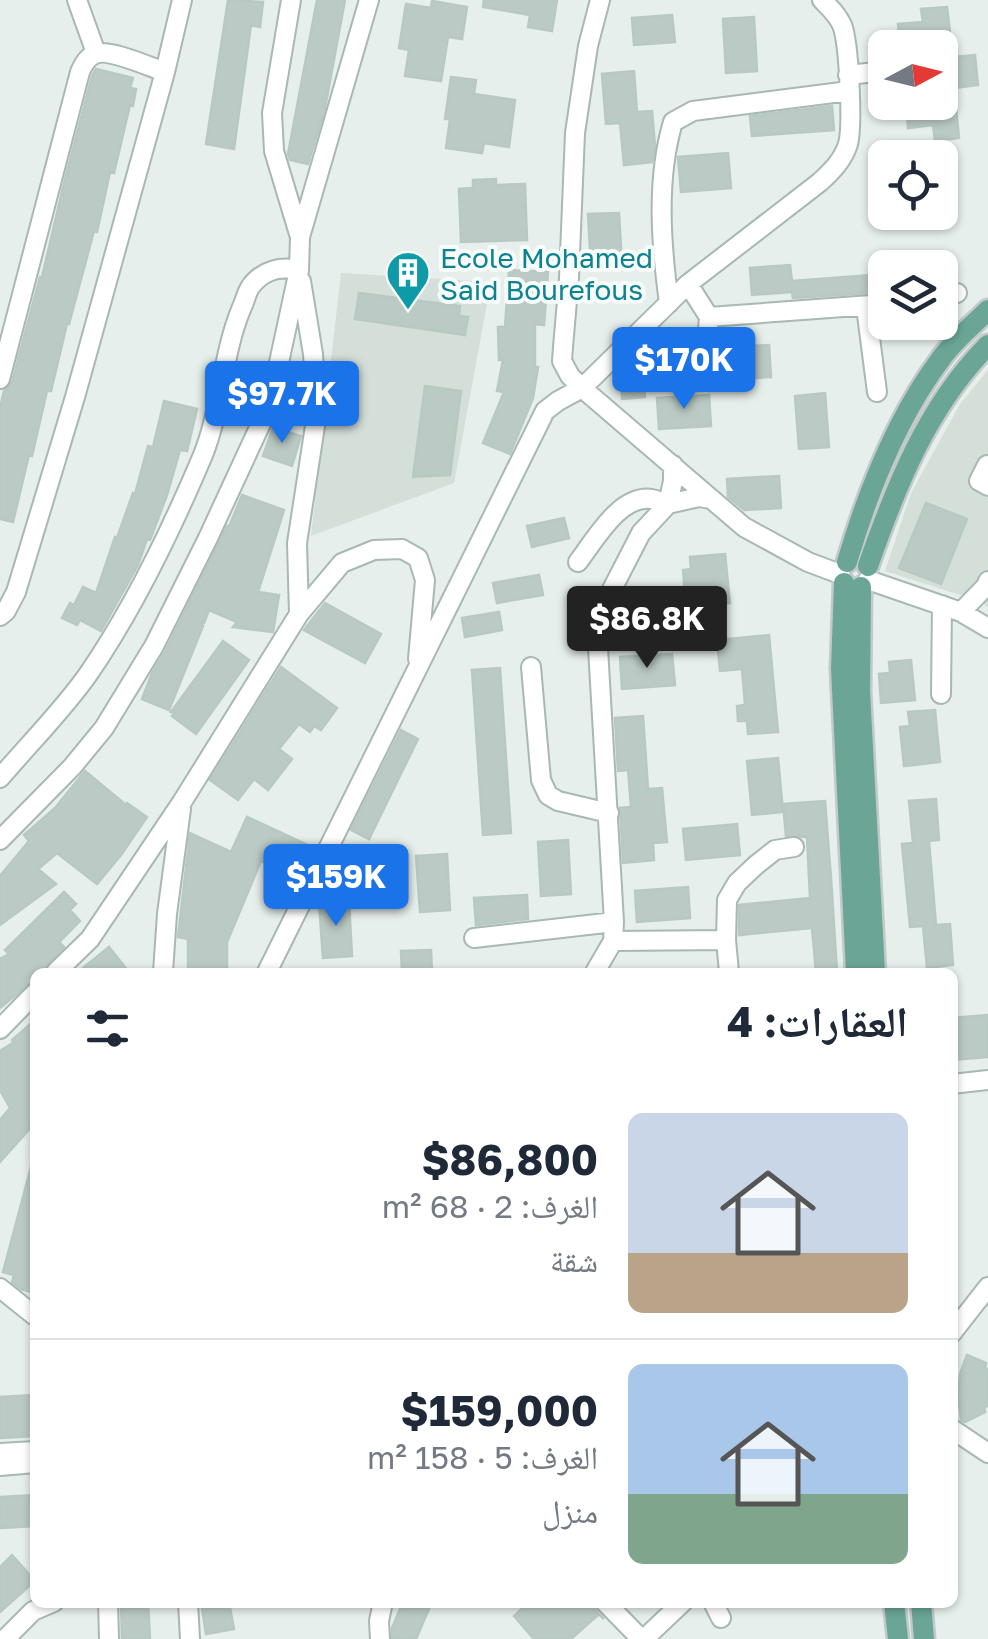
<!DOCTYPE html>
<html lang="ar">
<meta charset="utf-8">
<style>
:root{--surface:#fff;--page:#f6f6f7;--text:#1f2937;--muted:#747a83;--line:#e0e1e3;--accent:#1a73e8}
body{margin:0;font-family:"Golos Text","Noto Naskh Arabic",sans-serif;background:var(--page);color:var(--text);direction:rtl;height:100vh;display:flex;flex-direction:column;font-size:38px;white-space:nowrap}
*{box-sizing:border-box;margin:0}
p{font-size:32px;color:var(--muted)}
.icon{flex:none;width:55px;height:55px;fill:none;stroke:currentColor;stroke-width:2;stroke-linecap:round;stroke-linejoin:round}
.map{position:relative;flex:1;overflow:hidden;direction:ltr}
.drawer{position:absolute;left:30px;top:968px;width:928px;height:640px;display:flex;flex-direction:column;background:var(--surface);border-radius:15px;box-shadow:0 2px 8px #0004;direction:rtl}
.drawer>*{flex:none}
.needle{width:65px;rotate:83deg}
.buttons{position:absolute;left:868px;top:30px;display:grid;gap:20px}
.buttons a{display:grid;place-items:center;width:90px;height:90px;border-radius:15px;background:var(--surface);box-shadow:0 2px 8px #0004;font-size:50px}
.price{position:absolute;translate:-50% -85px;padding:0 22px;border-radius:10px;background:var(--accent);color:#fff;font-size:32px;line-height:65px;filter:drop-shadow(0 2px 5px #0008)}
.price::after{content:'';position:absolute;left:50%;top:60px;width:30px;height:22px;margin-left:-15px;background:inherit;clip-path:polygon(0 0,100% 0,50% 100%)}
.price.active{background:#222;color:#fff}
ul{padding:0;list-style:none}
li{display:flex;align-items:center;gap:30px;height:250px;padding:0 50px}
li+li{border-top:2px solid var(--line)}
li span{display:grid;place-items:center;flex:none;width:280px;height:200px;border-radius:15px;color:#555}
li>.icon{margin-inline-start:auto}
span .icon{width:120px;height:120px;fill:#fffc;stroke-width:1}
li b{font-size:42px}
h2{display:flex;justify-content:space-between;align-items:center;height:120px;padding:0 50px;font-size:42px}
.map>svg:first-child{display:block}
.built{fill:#d4dfda}
.building{fill:#bbcac4;stroke:#b8c9c2;stroke-width:2.5}
.lines{fill:none;stroke-linecap:round;stroke-linejoin:round}
.minor-casing{stroke:#a8b8b2;stroke-width:22}
.major-casing{stroke:#c2cac8;stroke-width:25}
.minor{stroke:#fff;stroke-width:18}
.major{stroke:#6aa596;stroke-width:20}
.labels{text-anchor:middle;dominant-baseline:central;stroke-width:8;stroke-linejoin:round;paint-order:stroke}
.culture-label{font-size:28px;fill:#0d838f;stroke:#f7fbf9;text-anchor:start}
</style>
<div class="map">
<svg width="988" height="1639" viewBox="0 0 988 1639">
<rect width="100%" height="100%" fill="#e6efeb"/>
<!-- built -->
<path class="built" d="M341,273L491,282L454,483L311,536Z
M988,370V607L979,601L885,571L911,493L960,404Z"/>
<!-- building -->
<path class="building" d="M228,0L263,2L260,27L251,25L234,149L206,144Z
M317,0H345L325,108L308,164L290,160L288,154Z
M484,0H557L552,31L528,27L530,15L483,7Z
M432,1L467,7L462,39L448,37L441,81L405,76L409,50L399,48L406,4L431,8Z
M947,7L953,57L975,55L978,85L954,88L959,138L935,141L933,125L908,128L906,102H940V48H900L898,24L923,22L921,9Z
M672,15L675,42L634,45L632,18Z
M754,17L757,71L726,73L723,19Z
M96,69L133,78L130,88L136,89L133,106L130,105L114,173L110,172L97,232L94,231L69,324H67L51,391H47L32,456L29,455L13,522L0,519V408L4,391L12,382L40,277H42L64,183L92,76Z
M634,71L637,112L652,111L655,146L652,162L624,165L620,123L606,124L602,74Z
M451,77L476,80L474,94L515,100L509,147L484,143L482,153L446,148L450,119H445Z
M832,106L834,130L752,136L750,116Z
M728,153L731,188L681,192L678,157Z
M496,179V185L525,184L527,240L461,242L459,189L473,188V180Z
M619,213L622,266L591,268L588,214Z
M885,258V292L793,298L792,292L752,295L750,268L790,265L792,281L872,275L871,259Z
M509,270L548,272L544,325L535,324V367H538L533,398L510,454L483,443L504,392L497,391L503,360H499L498,327H505Z
M359,293L460,306L459,316L468,317L465,335L355,319Z
M769,345L771,377L719,380V348Z
M643,360L640,376L644,383L645,397L622,399L620,369L627,361Z
M425,386L461,391L450,475L413,477Z
M825,393L829,447L799,449L795,396Z
M709,395L711,426L659,429L657,398Z
M164,401L197,409L187,451L180,450L167,495L150,540L147,539L138,565L101,631L80,620L77,625L62,618L70,603L74,605L83,587L96,593L115,537L117,538L133,493L135,494L148,446L153,447Z
M273,427L301,436L292,466L263,456Z
M779,476L781,508L744,510L728,497L727,479Z
M242,495L284,510L258,592L279,595L273,632L233,627L237,622L209,610L204,623L197,622L203,626L169,710L142,699L152,673L165,652L227,526L229,527Z
M926,503L967,519L941,584L899,568Z
M564,518L569,538L532,547L527,526Z
M725,554L730,603L717,604L718,620L687,622L683,570L691,569L690,557Z
M539,575L543,595L497,603L493,583Z
M325,603L381,634L365,663L304,630Z
M499,612L502,630L465,637L462,618Z
M769,635L778,732L748,734L747,721H738L737,706L745,705L742,669L720,671L717,640Z
M223,641L249,660L196,734L172,716L175,713L171,712Z
M672,654L675,685L622,689L620,657Z
M911,660L915,700L881,703L879,674L890,673L889,662Z
M281,667L337,708L321,730L314,726L310,732L299,724L279,749L292,759L268,790L254,779L238,800L210,780Z
M500,668L511,833L483,835L472,670Z
M935,710L940,762L904,766L900,727L910,726L908,712Z
M643,716L648,789L662,788L667,842L653,843L654,860L623,863L620,808L631,807L628,770L618,771L615,718Z
M401,730L418,739L369,839L351,830Z
M778,758L783,812L752,815L747,761Z
M85,771L126,805L127,803L147,817L121,855L97,884L57,853L38,869L56,884L0,925V876L29,841L24,835L55,808Z
M936,799L939,840L929,841L936,925L950,924L953,965L927,968L923,926L910,927L902,844L913,843L909,801Z
M825,801L831,878L837,972H816L812,928L739,935V905L810,898L807,837L786,836L783,804Z
M247,817L308,845L294,876L261,861L227,942V972H188V939L178,937L190,833L231,852Z
M737,824L740,855L686,860L683,829Z
M568,840L571,894L541,896L538,842Z
M447,854L450,910L420,912L416,856Z
M688,887L690,918L637,922L635,891Z
M64,892L76,904L70,910L80,921L59,942L64,947L44,970L41,972H35L33,981L0,1008V959L9,954L5,950Z
M527,895L528,919L476,925L474,898Z
M349,901L352,956L323,958L319,903Z
M109,947L129,972H78Z
M431,950L432,972H402L401,951Z
M988,1015V1057L952,1060V1018Z
M35,1020V1123L0,1162V1120L10,1108L0,1090V1051L14,1042L12,1040Z
M31,1167L35,1168V1293L21,1289L12,1282L14,1275L3,1272Z
M967,1355L986,1363L985,1368L988,1369V1406L984,1407L985,1412L965,1422L961,1420L958,1396L960,1374Z
M33,1395L35,1436L0,1438V1397Z
M35,1495V1526L0,1528V1497Z
M12,1555L35,1581L0,1612V1567Z
M121,1602H148L150,1639H122Z
M201,1602H229L234,1629L206,1634Z
M403,1602H432L416,1639H392V1628Z
M529,1602H593L595,1610L604,1619L599,1614L571,1639H534L514,1616Z"/>
<g class="lines">
<defs>
<path id="minor" d="M77,0L96,53
M291,0L272,113L274,151L299,234
M600,0L588,46L575,133L569,278L563,347L562,361L570,376L582,388L688,284L820,182C832,171 843,160 848,144C853,126 849,42 842,25C837,14 830,8 822,0
M848,75L885,71
M688,284L709,317L885,304
M940,295L957,293
M669,303C661,244 656,179 673,122L693,111L849,91
M866,307L877,392
M652,374C664,373 683,376 694,371C710,364 707,331 709,317
M0,379L80,72C83,65 87,57 95,54C108,48 150,67 165,72
M987,465L979,481L988,486
M578,562C595,540 620,494 652,499C658,500 663,503 668,504L673,481V465
M868,580L961,612L988,628
M961,612L986,586L988,581
M299,614L342,563L374,550L402,549L418,558L425,580L418,659
M0,616L6,611L16,592L75,397L165,72L182,0
M531,667L541,780L548,795L558,801L609,813
M941,694L942,605
M0,778C28,745 65,708 89,673C133,609 173,526 203,455C222,407 222,354 242,307C245,301 247,291 251,286C263,270 281,266 299,270
M0,840L72,767L104,728L154,646L208,538L270,404L299,270L300,237L369,0
M474,938L614,922
M726,940L727,900L737,883L756,865L775,850L794,847
M613,941L726,940L729,972
M56,972L90,939L182,802L299,614L297,543L317,413L313,354L301,281
M163,972L167,914L181,809
M267,972L545,411L558,401L582,388L744,527L808,562L840,574
M595,972L613,941L614,922L598,648L607,599L641,533L668,504L699,497L711,499
M0,1029L35,993
M952,1084L988,1080
M0,1288L35,1316
M952,1333L988,1287
M952,1429L988,1453
M0,1453L35,1451
M0,1466L35,1463
M108,1602L109,1639
M188,1602L190,1639
M605,1602L641,1639
M713,1602L721,1618
M5,1639L33,1611L54,1602
M380,1639L379,1621L383,1602
M644,1639L683,1602"/>
<path id="major" d="M847,562C868,491 896,419 940,360C953,341 972,326 988,310
M868,566C896,486 927,407 988,345
M844,583L841,669L856,972
M861,587L860,692L875,972
M894,1602L898,1639
M921,1602L924,1639"/>
</defs>
<!-- minor casing -->
<use href="#minor" class="minor-casing"/>
<!-- major casing -->
<use href="#major" class="major-casing"/>
<!-- minor -->
<use href="#minor" class="minor"/>
<!-- major -->
<use href="#major" class="major"/>
</g>
<!-- icons -->
<defs>
<symbol id="building-pin" viewBox="-11 -11 22 30"><path d="M0 17L-7.5 6A9.5 9.5 0 1 1 7.5 6Z" fill="#0f9aa8" stroke="#f7fbf9"/><path d="M-4-6H4V6H1V3H-1V6H-4ZM-2.5-4.3h1.7v1.8h-1.7ZM.8-4.3h1.7v1.8H.8ZM-2.5-1h1.7V.8h-1.7ZM.8-1h1.7V.8H.8Z" fill="#fff"/></symbol>
</defs>
<g fill-rule="evenodd">
<use href="#building-pin" x="383" y="248" width="50" height="68"/>
</g>
<g class="labels">
<!-- culture labels -->
<g class="culture-label">
<text x="440" y="257">Ecole Mohamed<tspan x="440" dy="32">Said Bourefous</tspan></text>
</g>
</g>
</svg>
<div class="buttons">
<a><svg class="needle" viewBox="-14 -14 28 28"><path d="M0-13l5 13h-10z" fill="#e53935"/><path d="M0 13l5-13h-10z" fill="#747a83"/></svg></a>
<a><svg class="icon" aria-label="locate" viewBox="0 0 24 24"><circle cx="12" cy="12" r="6"/><path d="M12 2v4M12 18v4M2 12h4M18 12h4"/></svg></a>
<a><svg class="icon" aria-label="layers" viewBox="0 0 24 24"><path d="M12 4l9 5-9 5-9-5zM3 14l9 5 9-5"/></svg></a>
</div>
<b class="price" style="left:684px;top:412px">$170K</b>
<b class="price" style="left:282px;top:446px">$97.7K</b>
<b class="price active" style="left:647px;top:671px">$86.8K</b>
<b class="price" style="left:336px;top:929px">$159K</b>
<section class="drawer">
<h2>العقارات: 4<svg class="icon" aria-label="filters" viewBox="0 0 24 24"><path d="M4 7h16M4 17h16"/><circle cx="9" cy="7" r="2"/><circle cx="15" cy="17" r="2"/></svg></h2>
<ul>
<li><span style="background:linear-gradient(#c9d6e8 70%,#b9a48a 0)"><svg class="icon" aria-label="home" viewBox="0 0 24 24"><path d="M3 11l9-7 9 7M6 9v11h12V9"/></svg></span><div><b>$86,800</b><p>الغرف: 2 · 68 m²</p><p>شقة</p></div></li>
<li><span style="background:linear-gradient(#a9c7e8 65%,#7fa58c 0)"><svg class="icon" aria-label="home" viewBox="0 0 24 24"><path d="M3 11l9-7 9 7M6 9v11h12V9"/></svg></span><div><b>$159,000</b><p>الغرف: 5 · 158 m²</p><p>منزل</p></div></li>
</ul>
</section>
</div>
